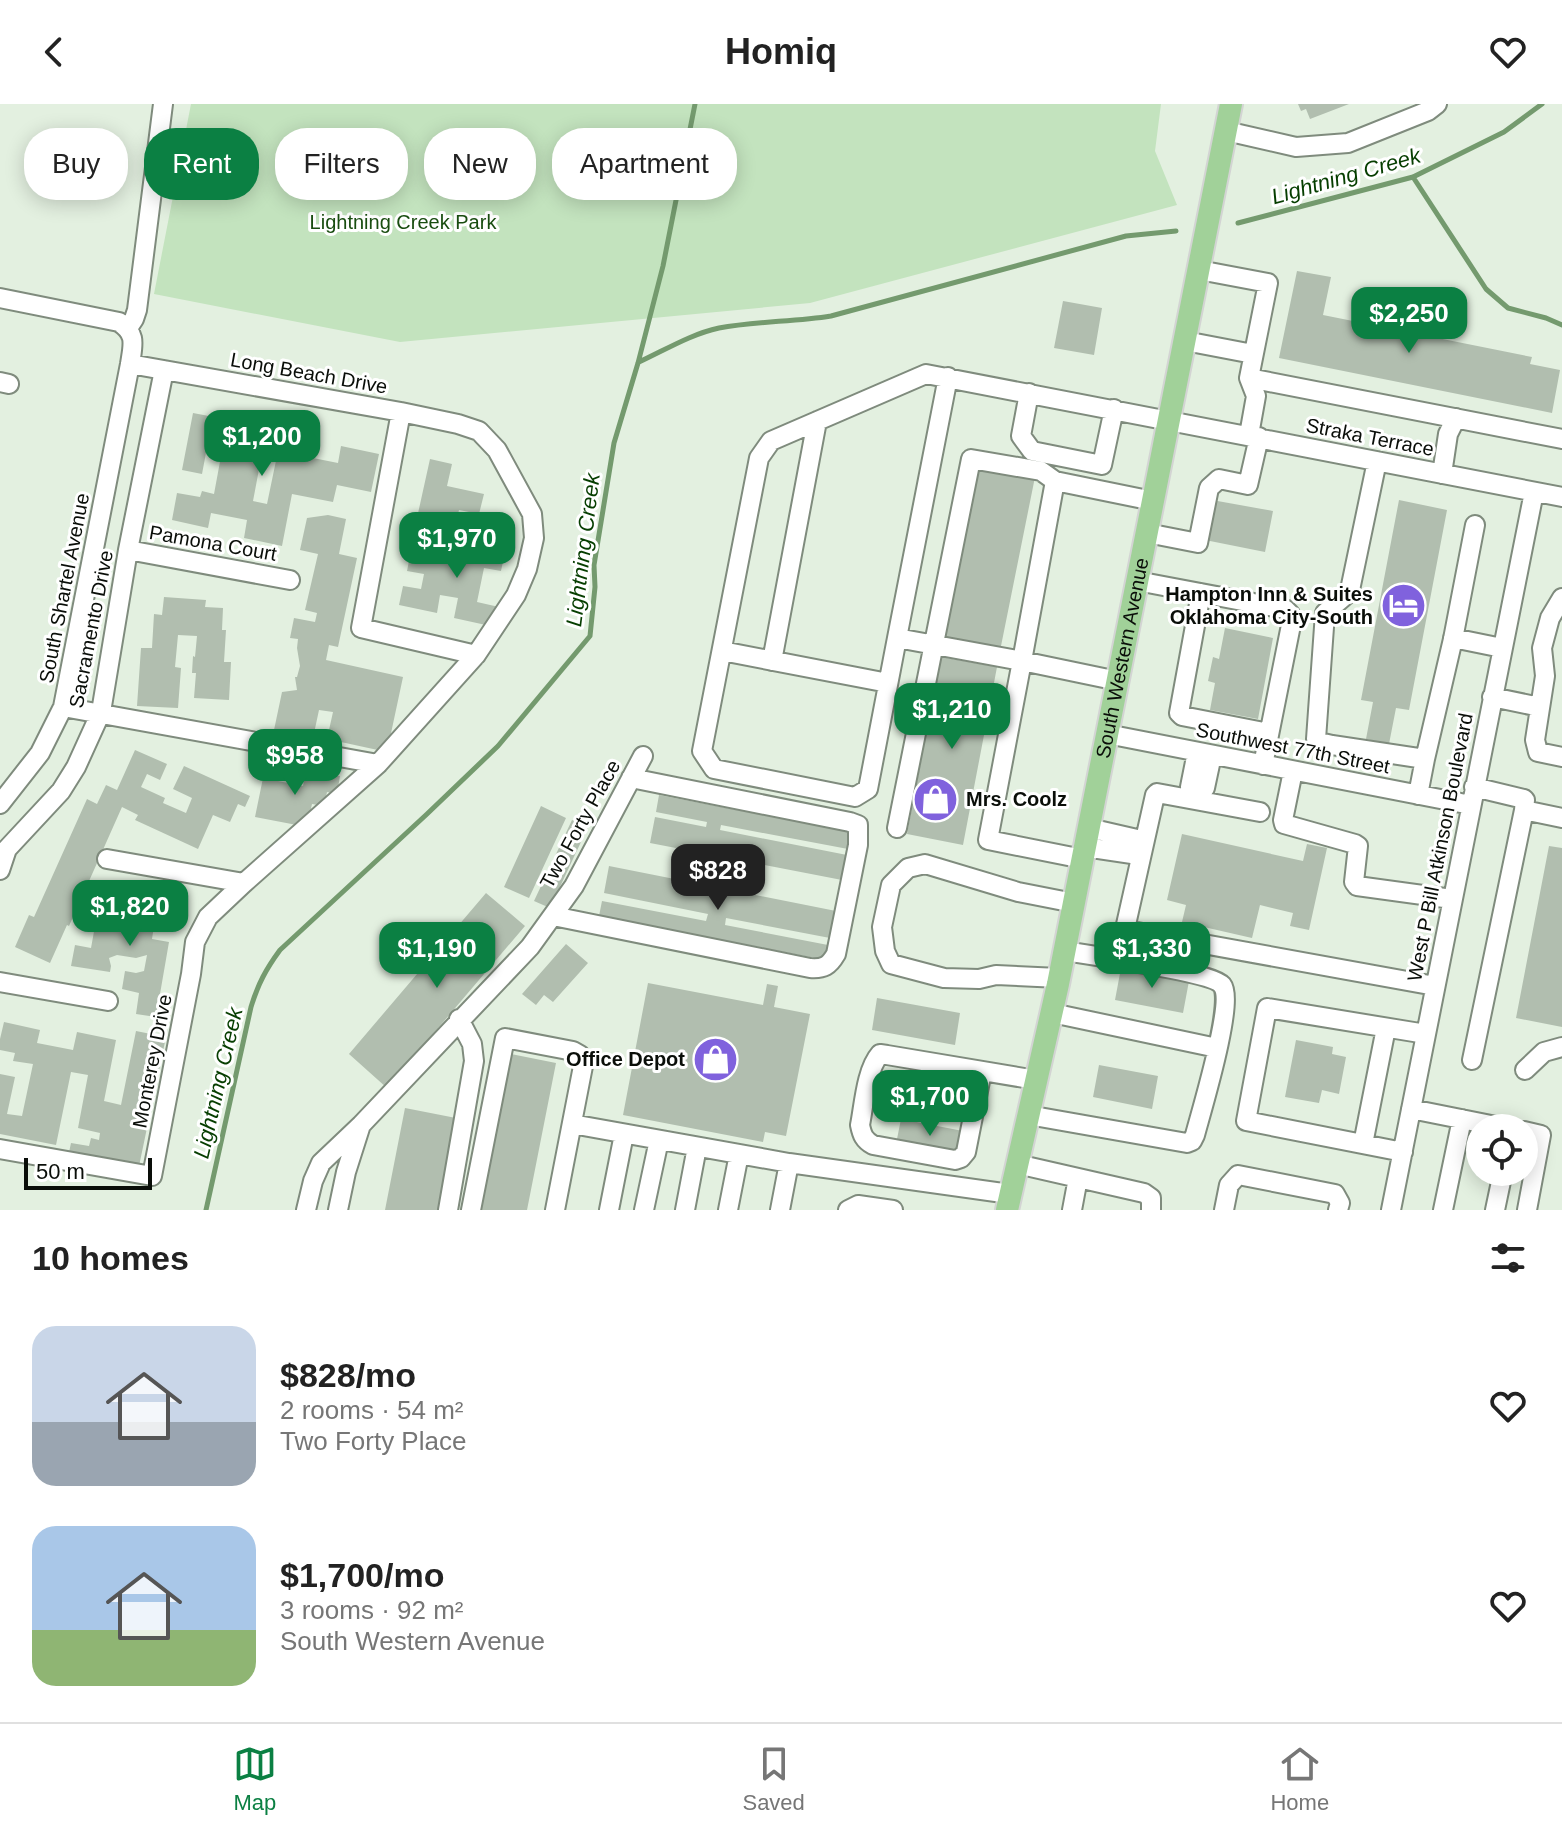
<!DOCTYPE html>
<meta charset="utf-8">
<style>
:root{--surface:#fff;--page:#f2f2f2;--text:#222;--muted:#767676;--line:#e0e0e0;--accent:#0b8043}
body{margin:0;font-family:Helvetica,sans-serif;background:var(--page);color:var(--text);height:100vh;display:flex;flex-direction:column;font-size:30px;white-space:nowrap}
*{box-sizing:border-box;margin:0}
p{font-size:26px;color:var(--muted)}
.icon{flex:none;width:44px;height:44px;fill:none;stroke:currentColor;stroke-width:2;stroke-linecap:round;stroke-linejoin:round}
.map{position:relative;height:1106px;overflow:hidden}
.sheet{display:flex;flex-direction:column;background:var(--surface);flex:1}
.sheet>*{flex:none}
.hud{position:absolute;left:24px;top:24px;width:800px;height:72px;display:flex;gap:16px}
.buttons{position:absolute;left:1466px;top:1010px;display:grid;gap:16px}
.buttons a{display:grid;place-items:center;width:72px;height:72px;border-radius:50%;background:var(--surface);box-shadow:0 4px 20px #0003;font-size:40px}
.scale{position:absolute;left:24px;bottom:20px;width:128px;box-sizing:border-box;padding-left:8px;border:4px solid #0a0e09;border-top:0;font-size:22px;line-height:28px;white-space:nowrap;color:#0a0e09;-webkit-text-stroke:6px #fff;paint-order:stroke}
.price{position:absolute;translate:-50% -68px;padding:0 18px;border-radius:16px;background:var(--accent);color:#fff;font-size:26px;line-height:52px;filter:drop-shadow(0 2px 4px #0008)}
.price::after{content:'';position:absolute;left:50%;top:48px;width:24px;height:18px;margin-left:-12px;background:inherit;clip-path:polygon(0 0,100% 0,50% 100%)}
.price.on{background:#222;color:#fff}
ul{padding:0;list-style:none}
li{display:flex;align-items:center;gap:24px;height:200px;padding:0 32px}
li span{display:grid;place-items:center;flex:none;width:224px;height:160px;border-radius:24px;color:#555}
li>.icon{margin-inline-start:auto}
span .icon{width:96px;height:96px;fill:#fffc;stroke-width:1}
li b{font-size:34px}
h2{display:flex;justify-content:space-between;align-items:center;height:96px;padding:0 32px;font-size:34px}
.chip{padding:0 28px;border-radius:32px;background:var(--surface);box-shadow:0 4px 20px #0003;font-size:28px;line-height:72px}
.chip.on{background:var(--accent);color:#fff}
header{display:flex;justify-content:space-between;align-items:center;height:104px;padding:0 32px;background:var(--surface);font-size:36px;font-weight:700}
.menu{display:flex;justify-content:space-around;align-items:center;height:112px;border-top:2px solid var(--line);background:var(--surface);font-size:22px;color:var(--muted)}
.menu a{display:grid;justify-items:center;gap:4px}
.menu .on{color:var(--accent)}
.map>svg:first-child{display:block}
.green{fill:#c3e3be}
.lines{fill:none;stroke-linecap:round;stroke-linejoin:round}
.stream{stroke:#749a6e;stroke-width:5}
.building{fill:#b1beaf}
.minor-casing{stroke:#7f8b7d;stroke-width:22}
.major-casing{stroke:#d3d4d3;stroke-width:26}
.minor{stroke:#fff;stroke-width:18}
.major{stroke:#a1d199;stroke-width:22}
.labels{text-anchor:middle;dominant-baseline:central;stroke-width:6;stroke-linejoin:round;paint-order:stroke}
.park-label{font-size:20px;fill:#194d10;stroke:#fff}
.street-label{font-size:20px;fill:#0a0e09;stroke:#fff}
.poi-label{font-size:20px;font-weight:bold;fill:#0a0e09;stroke:#fff;text-anchor:end}
.water-label{font-size:22px;font-style:italic;fill:#063e00;stroke:#fff}
</style>
<header><svg class="icon" aria-label="back" viewBox="0 0 24 24"><path d="M15 5l-7 7 7 7"/></svg>Homiq<svg class="icon" aria-label="heart" viewBox="0 0 24 24"><path d="M12 20l-8-8c-3-5 5-10 8-4 3-6 11-1 8 4z"/></svg></header>
<div class="map">
<svg width="1562" height="1106" viewBox="0 0 1562 1106">
<rect width="100%" height="100%" fill="#e3f0e0"/>
<!-- green -->
<path class="green" d="M191,0H1161L1155,47L1177,101L810,199L400,238L154,190Z"/>
<g class="lines">
<!-- stream -->
<path class="stream" d="M1413,73L1486,185L1508,204L1546,214L1562,221
M1238,119L1413,73L1504,28L1542,0
M639,258C665,246 691,230 719,224C756,217 794,218 831,212L1126,132L1176,127
M206,1106L251,903C258,880 266,865 280,846L427,710L498,642L590,532L595,483L594,461L614,339L638,259L663,162L695,0"/>
</g>
<!-- building -->
<path class="building" d="M1298,0H1349L1310,15L1306,5L1301,7Z
M1297,167L1331,173L1323,211L1532,253L1530,260L1560,266L1552,309L1279,254Z
M1063,197L1102,204L1094,251L1054,244Z
M193,309L267,323L253,397L267,400L278,347L338,359L341,342L379,350L371,388L337,381L333,398L292,390L282,442L244,434L247,416L211,409L208,424L172,416L177,389L200,393L202,387L214,390L224,336L209,333L202,370L182,366Z
M430,355L452,360L447,382L484,390L479,410L459,406L451,440L413,432Z
M980,362L1035,373L1000,547L945,536Z
M1212,396L1273,407L1265,448L1205,436Z
M1399,396L1447,406L1409,606L1396,604L1389,640L1366,635L1373,598L1361,596Z
M328,411L346,415L339,450L357,454L338,543L329,541L326,556L403,573L387,648L327,635L333,608L319,606L313,634L274,626L282,588L297,586L295,573H297L300,562L297,544L298,535L290,534L294,514L315,518L317,509L305,506L318,450L300,446L307,414Z
M489,426L509,429L501,467L484,464L477,498L499,503L495,523L454,514L458,494L440,491L437,509L399,501L403,482L421,485L424,470L407,467L411,447L465,458L468,438L486,442Z
M164,493L206,496L205,503L223,504L222,526H226L224,558H231L229,596L194,594L196,569H192L193,552L195,553L197,532L178,531L175,563L181,564L178,604L137,602L141,544H152L154,510L162,511Z
M1225,524L1273,534L1258,615L1210,606L1215,579L1208,577L1213,553L1219,555Z
M941,553L997,563L963,741L907,730Z
M135,646L167,660L160,676L147,670L141,683L165,694L163,699L186,709L192,694L173,685L184,662L250,692L245,703L238,700L230,718L213,711L198,745L135,716L138,711L122,703L69,822L67,821L50,859L15,843L29,811L34,813L87,695L97,700L106,681L117,686Z
M306,666L340,672L337,690L327,688L324,702L312,700L309,713L304,712L302,722L255,713L263,674L303,682Z
M659,691L851,728L848,745L721,721L720,726L847,751L842,776L650,739L655,713L706,723L707,718L656,708Z
M541,702L566,714L529,794L504,783Z
M572,716L588,723L550,804L534,797Z
M1182,730L1303,757L1307,740L1327,744L1309,826L1290,822L1293,809L1260,801L1252,834L1182,818L1186,801L1167,796Z
M1549,742L1562,744V923L1516,914Z
M609,762L836,807L830,834L726,814L725,821L828,841L825,856L599,812L602,797L706,817L708,810L604,789Z
M101,789L122,792L118,812L135,815L138,798L176,804L173,824L154,822L152,835L169,838L156,913L136,910L139,889L122,885L125,867L136,869L144,867L147,851L136,854L117,851L109,854L111,862L110,868L71,862L75,841L91,844Z
M486,789L525,822L387,984L349,950Z
M566,840L588,859L553,898L544,891L536,901L522,890Z
M1121,864L1189,877L1183,909L1115,896Z
M648,879L763,901L767,880L778,882L774,903L810,910L786,1032L765,1028L763,1038L623,1011Z
M877,894L960,909L955,941L872,926Z
M4,918L40,926L37,939L73,946L77,928L116,936L104,997L121,1001L136,927L166,933L138,1067L68,1053L71,1039L89,1042L91,1034L99,1036L100,1029L78,1024L88,971L71,968L56,1041L0,1030V970L15,973L7,1010L22,1012L33,960L13,957L15,949L0,946V935Z
M1296,936L1333,943L1332,950L1346,953L1339,990L1322,986L1319,999L1285,993Z
M511,950L556,959L527,1106H481Z
M1099,961L1158,972L1152,1005L1093,993Z
M405,1004L456,1014L438,1106H385Z
M901,1015L963,1027L958,1052L896,1040Z"/>
<g class="lines">
<defs>
<path id="minor" d="M1226,27L1296,43L1348,39L1428,7L1437,0
M1199,166L1268,179L1249,274L1562,335
M0,194L119,218C137,230 133,240 130,260L63,603L40,649L0,700
M128,224L134,215L137,206L163,0
M1185,237L1253,250
M1249,274L1256,292L1249,331
M0,278L9,280
M1029,289L1021,332L1032,347L1102,361L1114,305
M401,308L361,524L476,551
M1377,357L1350,486L1346,491L1325,509L1316,635L1319,638L1332,641L1425,655L1418,691
M1442,370L1448,330L1456,314
M1147,429L1198,439L1209,384L1219,375L1248,381L1259,333
M128,446L290,476
M1137,477L1285,505L1290,510L1292,516L1263,661
M1201,489L1179,609L1182,612L1269,629
M1562,494L1550,514L1542,544L1545,572L1535,636L1538,648L1562,653
M897,534L948,273
M1453,534L1502,544
M722,547L888,579
M772,557L817,317
M1118,577L1022,557L1055,377L1153,397
M1492,593L1540,603
M63,603L378,660
M1107,630L1471,701
M1197,648L1190,683L1195,695L1205,684L1212,651
M1425,655L1453,535L1475,421
M1293,667L1283,716L1284,720L1355,740L1358,742L1354,778L1357,782L1452,795
M1474,683L1524,695L1525,696L1524,706L1562,714
M1260,708L1157,689L1155,691L1125,825L1126,826L1435,882
M897,724L971,355L1041,367L1055,377
M1085,743L1132,750L1142,745L1137,735L1089,724
M107,755L244,779
M1083,755L988,736L1022,557L897,534L868,685L855,693L714,665L702,647L759,354L771,337L926,270L1562,393
M0,766L7,745L61,687L76,663L101,608L128,446L164,266
M553,812L810,864C824,865 829,862 836,850L858,741V721L850,718L631,674
M1059,874L996,871L979,875L944,874L891,860L885,847L882,823L891,781L908,764L925,760L1018,788L1074,799
M0,878L108,897
M1052,909L1217,944
M1472,956L1524,706
M1525,966L1544,948L1562,943
M982,967L966,1048L961,1054L955,1056L873,1041C864,1036 862,1031 860,1021C864,1001 866,966 880,950L887,951L1036,976
M1411,1005L1506,1024
M1028,1011L1187,1039L1192,1037L1195,1031C1201,1008 1235,897 1222,881C1211,868 1088,851 1065,847
M572,1020L789,1059L1010,1090
M1524,1027L1541,1031L1527,1106
M1363,1040L1386,924
M0,1045L152,1072L191,870L195,838L208,813L244,779L378,660L476,551L516,491L527,465L534,434L532,410L497,346L479,327L458,320L401,308L130,260
M1403,1048L1246,1017L1267,904L1426,930
M1017,1060L1144,1089L1151,1094V1106
M306,1106L313,1077L321,1059L361,1021L530,843L574,782L643,652
M338,1106L346,1068L360,1024
M448,1106L474,957L472,940L459,915
M471,1106L505,934L573,947L580,951L584,957L555,1106
M609,1106L624,1030
M644,1106L659,1036
M685,1106L697,1043
M728,1106L739,1050
M780,1106L789,1059
M848,1106L858,1101L893,1106
M1072,1106L1078,1074
M1224,1106L1229,1081L1238,1071L1335,1090L1340,1099L1338,1106
M1391,1106L1534,388
M1443,1106L1462,1015
M1495,1106L1503,1068"/>
<g id="major">
<path id="s1" d="M1007,1106L1058,880L1231,0"/>
</g>
</defs>
<!-- minor casing -->
<use href="#minor" class="minor-casing"/>
<!-- major casing -->
<use href="#major" class="major-casing"/>
<!-- minor -->
<use href="#minor" class="minor"/>
<!-- major -->
<use href="#major" class="major"/>
</g>
<!-- icons -->
<defs>
<symbol id="hotel-disc" viewBox="-11 -11 22 22"><circle r="9.5" fill="#8062dd" stroke="#fff"/><path d="M-6-4.5h1.5V1H6V5H4.5V3h-9V5H-6ZM-4 0a1.8 1.8 0 1 1 3.6 0ZM.5 0V-2.5h3Q6-2.5 6 0Z" fill="#fff"/></symbol>
<symbol id="shop-disc" viewBox="-11 -11 22 22"><circle r="9.5" fill="#8062dd" stroke="#fff"/><path d="M-5-2.5h2.3a2.7 3.5 0 0 1 5.4 0H5L5.5 6h-11ZM-1.5-2.5h3a1.5 2.3 0 0 0-3 0Z" fill="#fff"/></symbol>
</defs>
<g fill-rule="evenodd">
<use href="#hotel-disc" x="1378" y="476" width="51" height="51"/>
<use href="#shop-disc" x="910" y="670" width="51" height="51"/>
<use href="#shop-disc" x="690" y="930" width="51" height="51"/>
</g>
<g class="labels">
<!-- park labels -->
<g class="park-label">
<text x="403" y="118">Lightning Creek Park</text>
</g>
<!-- street labels -->
<g class="street-label">
<text transform="translate(309 269) rotate(10)">Long Beach Drive</text>
<text transform="translate(1370 333) rotate(11)">Straka Terrace</text>
<text transform="translate(213 439) rotate(10)">Pamona Court</text>
<text transform="translate(64 484) rotate(-79)">South Shartel Avenue</text>
<text transform="translate(91 525) rotate(-79)">Sacramento Drive</text>
<text stroke="none"><textPath href="#s1" startOffset="564">South Western Avenue</textPath></text>
<text transform="translate(1293 644) rotate(11)">Southwest 77th Street</text>
<text transform="translate(580 720) rotate(-61)">Two Forty Place</text>
<text transform="translate(1440 743) rotate(-79)">West P Bill Atkinson Boulevard</text>
<text transform="translate(152 957) rotate(-79)">Monterey Drive</text>
</g>
<!-- poi labels -->
<g class="poi-label">
<text x="1373" y="490">Hampton Inn &amp; Suites<tspan x="1373" dy="23">Oklahoma City-South</tspan></text>
<text x="966" y="695" text-anchor="start">Mrs. Coolz</text>
<text x="685" y="955">Office Depot</text>
</g>
<!-- water labels -->
<g class="water-label">
<text transform="translate(1346 72) rotate(-16)">Lightning Creek</text>
<text transform="translate(583 446) rotate(-83)">Lightning Creek</text>
<text transform="translate(218 979) rotate(-77)">Lightning Creek</text>
</g>
</g>
</svg>
<div class="buttons">
<a><svg class="icon" aria-label="locate" viewBox="0 0 24 24"><circle cx="12" cy="12" r="6"/><path d="M12 2v4M12 18v4M2 12h4M18 12h4"/></svg></a>
</div>
<div class="scale">50 m</div>
<b class="price" style="left:1409px;top:251px">$2,250</b>
<b class="price" style="left:262px;top:374px">$1,200</b>
<b class="price" style="left:457px;top:476px">$1,970</b>
<b class="price" style="left:952px;top:647px">$1,210</b>
<b class="price" style="left:295px;top:693px">$958</b>
<b class="price on" style="left:718px;top:808px">$828</b>
<b class="price" style="left:130px;top:844px">$1,820</b>
<b class="price" style="left:437px;top:886px">$1,190</b>
<b class="price" style="left:1152px;top:886px">$1,330</b>
<b class="price" style="left:930px;top:1034px">$1,700</b>
<div class="hud">
<a class="chip">Buy</a>
<a class="chip on">Rent</a>
<a class="chip">Filters</a>
<a class="chip">New</a>
<a class="chip">Apartment</a>
</div>
</div>
<section class="sheet">
<h2>10 homes<svg class="icon" aria-label="filters" viewBox="0 0 24 24"><path d="M4 7h16M4 17h16"/><circle cx="9" cy="7" r="2"/><circle cx="15" cy="17" r="2"/></svg></h2>
<ul>
<li><span style="background:linear-gradient(#c9d6e8 60%,#9aa5b1 0)"><svg class="icon" aria-label="home" viewBox="0 0 24 24"><path d="M3 11l9-7 9 7M6 9v11h12V9"/></svg></span><div><b>$828/mo</b><p>2 rooms · 54 m²</p><p>Two Forty Place</p></div><svg class="icon" aria-label="heart" viewBox="0 0 24 24"><path d="M12 20l-8-8c-3-5 5-10 8-4 3-6 11-1 8 4z"/></svg></li>
<li><span style="background:linear-gradient(#a9c7e8 65%,#8fb573 0)"><svg class="icon" aria-label="home" viewBox="0 0 24 24"><path d="M3 11l9-7 9 7M6 9v11h12V9"/></svg></span><div><b>$1,700/mo</b><p>3 rooms · 92 m²</p><p>South Western Avenue</p></div><svg class="icon" aria-label="heart" viewBox="0 0 24 24"><path d="M12 20l-8-8c-3-5 5-10 8-4 3-6 11-1 8 4z"/></svg></li>
</ul>
</section>
<nav class="menu">
<a class="on"><svg class="icon" aria-label="map" viewBox="0 0 24 24"><path d="M3 6l6-2 6 2 6-2v14l-6 2-6-2-6 2zM9 4v14M15 6v14"/></svg>Map</a>
<a><svg class="icon" aria-label="saved" viewBox="0 0 24 24"><path d="M7 4h10v16l-5-4-5 4z"/></svg>Saved</a>
<a><svg class="icon" aria-label="home" viewBox="0 0 24 24"><path d="M3 11l9-7 9 7M6 9v11h12V9"/></svg>Home</a>
</nav>
